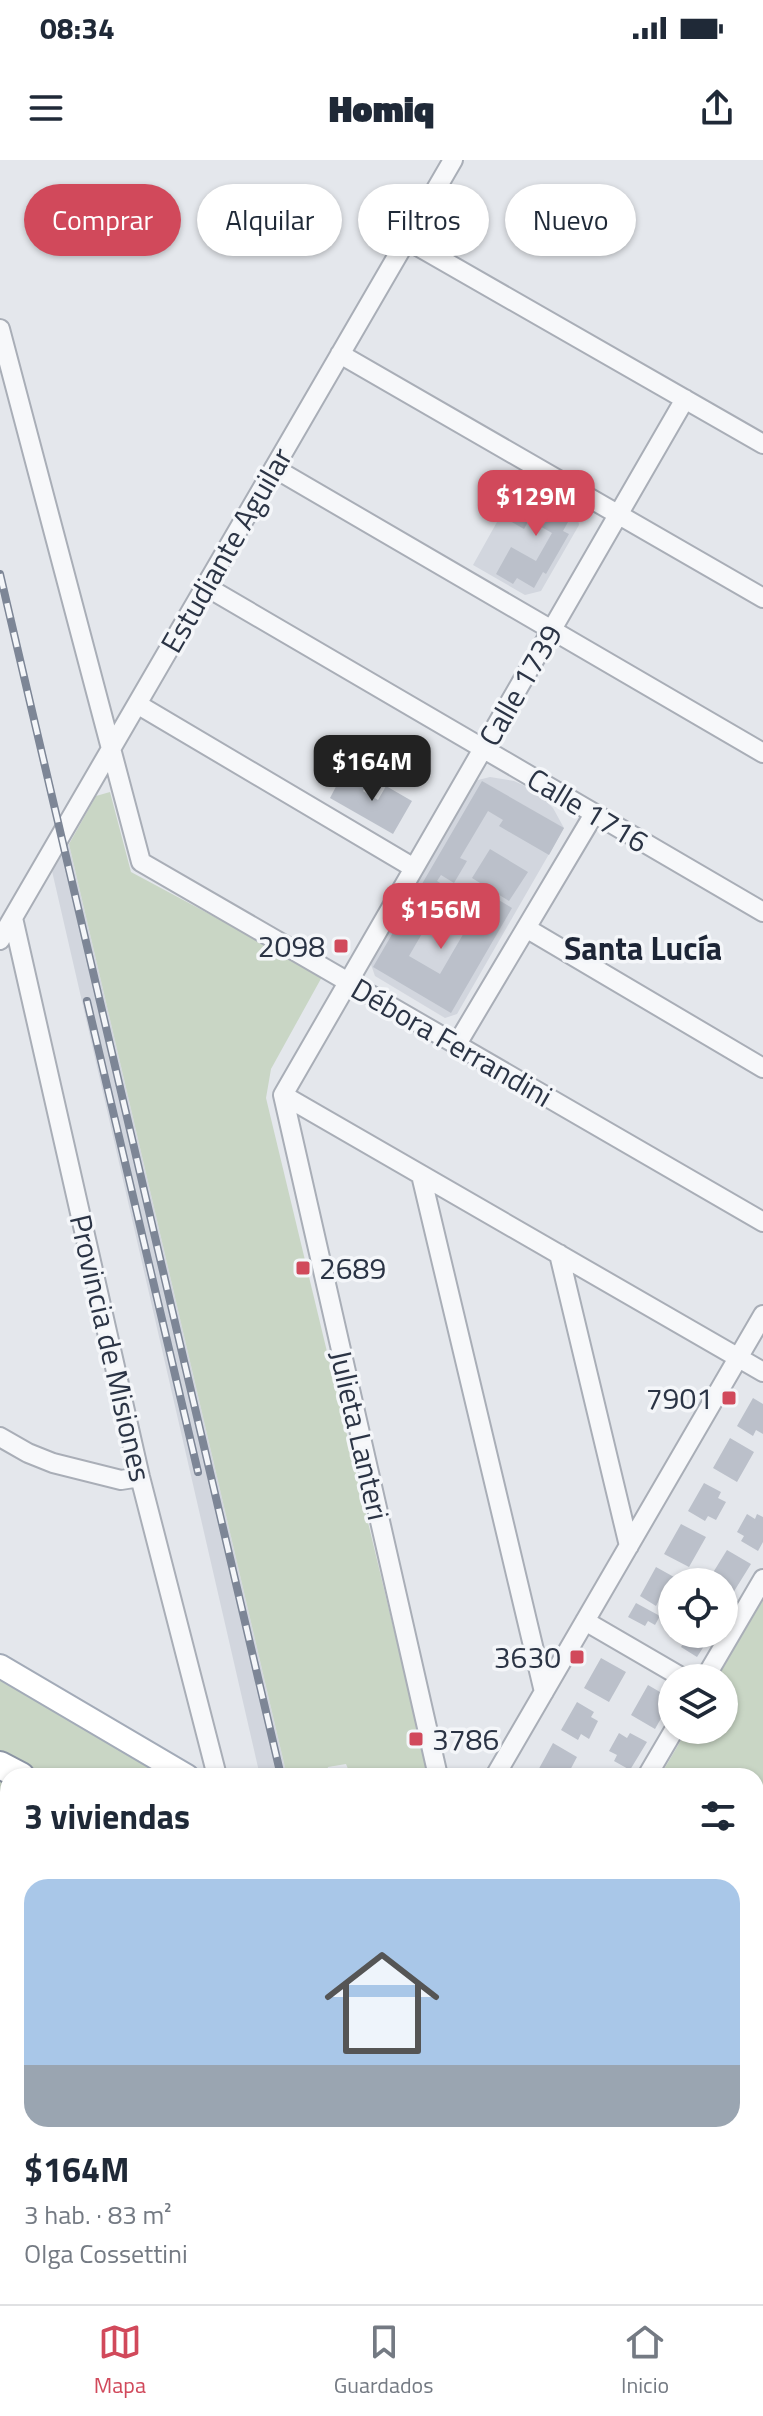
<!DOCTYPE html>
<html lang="es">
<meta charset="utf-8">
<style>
:root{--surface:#fff;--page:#f2f2f3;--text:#1f2937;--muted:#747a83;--line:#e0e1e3;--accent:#d1495b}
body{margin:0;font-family:"Titillium Web",sans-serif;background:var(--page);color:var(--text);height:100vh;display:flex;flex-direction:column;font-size:30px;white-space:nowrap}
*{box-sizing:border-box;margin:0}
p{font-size:26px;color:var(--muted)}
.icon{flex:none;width:44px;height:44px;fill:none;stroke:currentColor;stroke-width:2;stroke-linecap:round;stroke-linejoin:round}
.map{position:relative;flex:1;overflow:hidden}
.panel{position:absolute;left:0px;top:1608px;width:764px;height:536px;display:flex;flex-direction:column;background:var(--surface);border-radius:24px 24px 0 0;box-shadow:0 2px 6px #0004}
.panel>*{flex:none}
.guide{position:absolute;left:24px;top:24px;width:716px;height:72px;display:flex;gap:16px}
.controls{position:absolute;left:658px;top:1408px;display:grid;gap:16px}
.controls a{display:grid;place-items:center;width:80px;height:80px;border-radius:50%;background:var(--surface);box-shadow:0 2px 6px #0004;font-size:40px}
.price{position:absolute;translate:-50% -68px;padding:0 18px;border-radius:16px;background:var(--accent);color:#fff;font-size:26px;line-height:52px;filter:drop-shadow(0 2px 4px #0008)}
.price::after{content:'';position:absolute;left:50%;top:48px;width:24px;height:18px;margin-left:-12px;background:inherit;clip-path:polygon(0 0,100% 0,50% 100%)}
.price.selected{background:#222;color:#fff}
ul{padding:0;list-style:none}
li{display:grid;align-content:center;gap:16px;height:424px;padding:0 24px}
li span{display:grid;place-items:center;height:248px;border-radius:24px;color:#555}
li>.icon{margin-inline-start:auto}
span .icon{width:144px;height:144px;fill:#fffc;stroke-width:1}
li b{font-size:34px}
h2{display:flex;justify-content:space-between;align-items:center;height:96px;padding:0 24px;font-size:34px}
.chip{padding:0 28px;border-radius:36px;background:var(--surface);box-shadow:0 2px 6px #0004;font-size:28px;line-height:72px}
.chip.selected{background:var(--accent);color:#fff}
.status{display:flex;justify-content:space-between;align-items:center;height:56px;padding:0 40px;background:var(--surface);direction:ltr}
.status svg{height:22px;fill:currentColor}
header{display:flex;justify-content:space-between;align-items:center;height:104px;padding:0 24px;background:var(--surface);font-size:36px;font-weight:800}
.dock{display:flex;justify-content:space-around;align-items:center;height:112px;border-top:2px solid var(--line);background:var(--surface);font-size:22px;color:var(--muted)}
.dock a{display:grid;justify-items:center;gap:4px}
.dock .selected{color:var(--accent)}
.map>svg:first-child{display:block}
.built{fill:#d2d6de}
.green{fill:#c9d6c5}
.building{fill:#bbc0ca}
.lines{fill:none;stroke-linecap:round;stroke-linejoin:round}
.minor-casing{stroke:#a9aeb7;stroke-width:22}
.major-casing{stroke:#a3abb8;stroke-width:26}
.highway-casing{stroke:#8b94a3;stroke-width:30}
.minor{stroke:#f7f8fa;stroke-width:18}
.major{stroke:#fff;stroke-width:22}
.highway{stroke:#fff;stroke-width:26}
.rail-casing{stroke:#7d8696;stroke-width:8}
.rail{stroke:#f4f6f9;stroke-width:5;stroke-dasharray:15;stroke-linecap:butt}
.poi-dot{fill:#d1495b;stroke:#f4f6f9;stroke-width:3}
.labels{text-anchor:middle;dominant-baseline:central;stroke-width:7;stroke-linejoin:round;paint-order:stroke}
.street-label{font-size:30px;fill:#2b3445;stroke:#f4f6f9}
.poi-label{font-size:30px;fill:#2b3445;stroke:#f4f6f9;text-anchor:end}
.neighbourhood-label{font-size:32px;font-weight:bold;fill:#1d2536;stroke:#f4f6f9}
</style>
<div class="status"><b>08:34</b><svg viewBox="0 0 49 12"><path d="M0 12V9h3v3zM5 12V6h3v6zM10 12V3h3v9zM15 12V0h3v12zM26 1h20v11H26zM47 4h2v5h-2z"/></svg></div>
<header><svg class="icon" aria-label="menu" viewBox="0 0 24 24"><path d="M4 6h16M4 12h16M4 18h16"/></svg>Homiq<svg class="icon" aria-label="share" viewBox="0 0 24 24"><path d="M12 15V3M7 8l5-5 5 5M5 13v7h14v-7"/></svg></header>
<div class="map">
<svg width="763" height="2144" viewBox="0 0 763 2144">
<rect width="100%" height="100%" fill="#e4e7ec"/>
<!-- built -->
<path class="built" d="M521,319L577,352L579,365L541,431L525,435L473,405Z
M490,617L514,621L536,631L553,648L564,668L457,854L445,858L375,816L369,799L474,621Z
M69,684L287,1616H260L52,711Z"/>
<!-- green -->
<path class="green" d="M110,632L131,712L323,815L271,909L266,938L429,1616H351L346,1604L328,1607L325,1616H287L69,684L96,636Z
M763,1440V1895L756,1891V1616H660L687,1570H724V1518H717Z
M0,1506L187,1616H8V1822L0,1816Z
M756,1912L763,1916V2025L756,2021Z
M756,2097L763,2100V2144H662L648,2136H756Z"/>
<!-- building -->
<path class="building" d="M529,327L573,353L563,371L569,374L546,414L543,412L534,428L517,418L513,424L496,414L511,387L536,401L552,373L529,360L524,369L510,361Z
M343,613L366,626L363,631L378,640L386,626L412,641L393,674L330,638Z
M482,621L564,668L549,695L499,666L503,660L488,651L460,698L467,701L454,723L441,715L437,721L445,726L440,736L431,731L429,734L419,729Z
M490,689L528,712L509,741L472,718Z
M416,733L438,746L409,796L440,814L487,733L512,748L451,853L373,807Z
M753,1238L763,1244V1274L756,1270L753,1276L737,1266Z
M730,1278L754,1292L737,1322L713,1308Z
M704,1323L721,1332L718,1338L726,1342L716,1360L708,1356L705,1361L688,1351Z
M747,1354L755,1359L757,1354L763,1357V1382L758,1391L741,1381L744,1376L737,1372Z
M681,1364L706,1377L689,1407L664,1394Z
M727,1390L751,1404L733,1433L724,1428V1422L709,1419Z
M656,1407L683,1422H672V1436L667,1445L659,1440L656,1446L640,1436Z
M636,1443L660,1456L655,1465L648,1461L645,1466L628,1457Z
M678,1474H691L706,1483L697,1497L681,1487L684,1482L676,1477Z
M601,1498L626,1512L609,1542L584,1528Z
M648,1525L672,1539L655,1569L631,1555Z
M577,1542L594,1552L591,1557L598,1561L589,1579L581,1574L578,1580L561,1570Z
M619,1573L627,1578L630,1573L647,1582L630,1610L614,1601L617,1595L609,1591Z
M553,1583L577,1597L567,1616H541L536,1614Z
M464,2136H482L495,2144H473L474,2142Z
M539,2136H560L570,2144H552Z"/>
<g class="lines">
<defs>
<path id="minor" d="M407,80L763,284
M0,169L141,702L763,1062
M340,194L763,438
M274,308L763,593
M205,426L763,752
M137,544L414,708
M13,758L140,1317L217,1616
M526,768L763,908
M0,780L453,0
M457,884L594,654
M283,935L685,239
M283,935L438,1616
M283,935L763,1212
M421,1015L544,1532
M559,1094L629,1386
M0,1277L28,1293L53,1303L121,1320L140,1317
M585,1461L683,1518
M705,1518L763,1419
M495,1616L763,1155
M647,1616L674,1570
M756,1912L763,1916
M0,2057L8,2062
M137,2136L151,2144
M81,2144L86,2136"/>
<path id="major" d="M0,1506L187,1616
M0,1816L8,1822
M648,2136L662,2144"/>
<path id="highway" d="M0,1605L21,1616
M0,1658L8,1662
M756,2021L763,2025
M756,2100L763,2105"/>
</defs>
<!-- minor casing -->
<use href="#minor" class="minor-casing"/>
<!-- major casing -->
<use href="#major" class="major-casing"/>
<!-- highway casing -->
<use href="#highway" class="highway-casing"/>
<!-- minor -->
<use href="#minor" class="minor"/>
<!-- major -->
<use href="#major" class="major"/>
<!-- highway -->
<use href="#highway" class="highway"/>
<defs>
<path id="rail" d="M0,414L281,1616
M87,841L198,1312
M404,2136L405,2144"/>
</defs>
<!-- rail casing -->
<use href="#rail" class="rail-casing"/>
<!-- rail -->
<use href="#rail" class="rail"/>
</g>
<!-- markers -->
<g class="poi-dot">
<rect x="333" y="778" width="16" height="16" rx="4"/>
<rect x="295" y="1100" width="16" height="16" rx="4"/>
<rect x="721" y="1230" width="16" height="16" rx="4"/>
<rect x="569" y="1489" width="16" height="16" rx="4"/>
<rect x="408" y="1571" width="16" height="16" rx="4"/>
</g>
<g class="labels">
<!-- street labels -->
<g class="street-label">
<text transform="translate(226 390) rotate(-60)">Estudiante Aguilar</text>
<text transform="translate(520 525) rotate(-60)">Calle 1739</text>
<text transform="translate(588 650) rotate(31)">Calle 1716</text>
<text transform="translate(452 882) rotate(30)">Débora Ferrandini</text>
<text transform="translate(111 1188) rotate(77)">Provincia de Misiones</text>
<text transform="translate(360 1275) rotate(77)">Julieta Lanteri</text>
</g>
<!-- poi labels -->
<g class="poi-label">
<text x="325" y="786">2098</text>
<text x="319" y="1108" text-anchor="start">2689</text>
<text x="713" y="1238">7901</text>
<text x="561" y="1497">3630</text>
<text x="432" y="1579" text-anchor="start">3786</text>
</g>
<!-- neighbourhood labels -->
<g class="neighbourhood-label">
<text x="643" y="788">Santa Lucía</text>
</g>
</g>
</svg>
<div class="controls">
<a><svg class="icon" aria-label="locate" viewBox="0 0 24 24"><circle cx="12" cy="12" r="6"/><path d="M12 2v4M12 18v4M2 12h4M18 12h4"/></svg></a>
<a><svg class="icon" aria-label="layers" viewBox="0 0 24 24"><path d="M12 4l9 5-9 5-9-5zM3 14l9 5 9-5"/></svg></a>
</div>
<b class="price" style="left:536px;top:378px">$129M</b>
<b class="price selected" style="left:372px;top:643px">$164M</b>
<b class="price" style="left:441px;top:791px">$156M</b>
<div class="guide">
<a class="chip selected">Comprar</a>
<a class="chip">Alquilar</a>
<a class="chip">Filtros</a>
<a class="chip">Nuevo</a>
</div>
<section class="panel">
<h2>3 viviendas<svg class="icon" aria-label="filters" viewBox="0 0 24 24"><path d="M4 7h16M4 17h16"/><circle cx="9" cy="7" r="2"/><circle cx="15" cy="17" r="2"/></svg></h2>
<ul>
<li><span style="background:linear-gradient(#a9c7e8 75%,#9aa5b1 0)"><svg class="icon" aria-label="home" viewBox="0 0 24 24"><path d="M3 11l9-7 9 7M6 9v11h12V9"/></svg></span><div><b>$164M</b><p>3 hab. · 83 m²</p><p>Olga Cossettini</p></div></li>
</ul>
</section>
</div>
<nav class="dock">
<a class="selected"><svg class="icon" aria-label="map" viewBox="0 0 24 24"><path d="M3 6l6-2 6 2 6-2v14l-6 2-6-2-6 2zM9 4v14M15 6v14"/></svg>Mapa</a>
<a><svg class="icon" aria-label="saved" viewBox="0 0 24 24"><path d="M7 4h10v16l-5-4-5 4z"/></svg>Guardados</a>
<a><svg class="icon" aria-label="home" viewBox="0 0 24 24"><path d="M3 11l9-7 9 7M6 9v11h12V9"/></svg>Inicio</a>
</nav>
